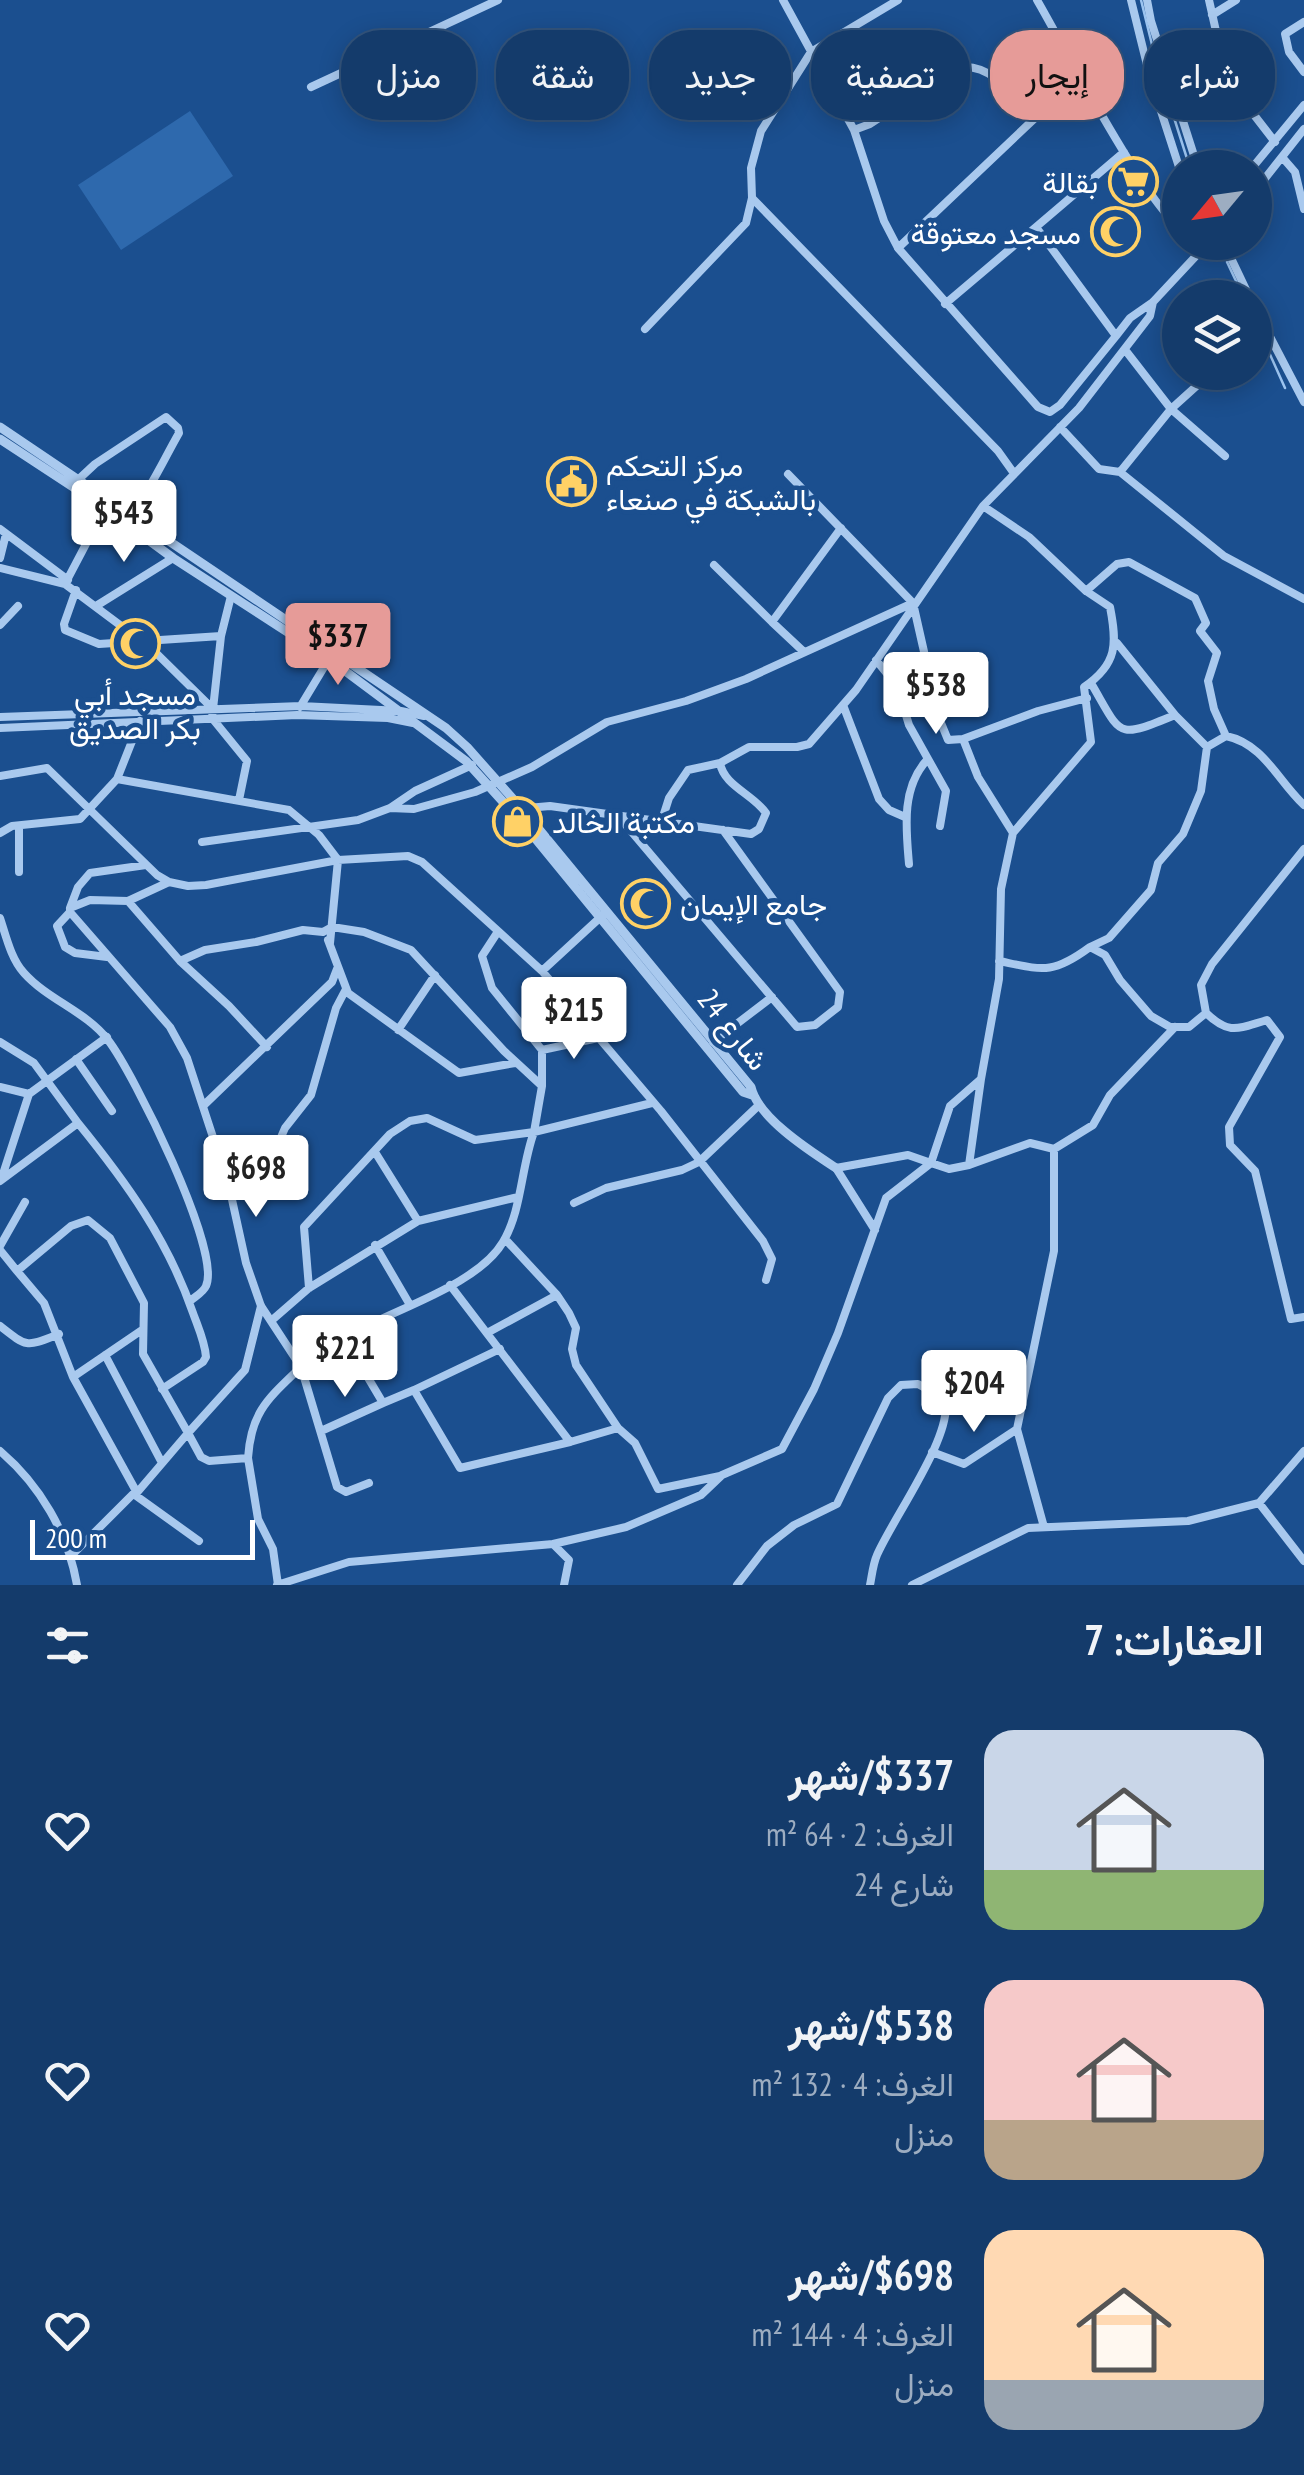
<!DOCTYPE html>
<html lang="ar">
<meta charset="utf-8">
<style>
:root{--surface:#143b6b;--page:#214673;--text:#f1f3f6;--muted:#9dadc1;--line:#33557e;--accent:#e69b98}
body{margin:0;font-family:"PT Sans Narrow",Vazirmatn,sans-serif;background:var(--page);color:var(--text);direction:rtl;height:100vh;display:flex;flex-direction:column;font-size:38px;white-space:nowrap}
*{box-sizing:border-box;margin:0}
p{font-size:32px;color:var(--muted)}
.icon{flex:none;width:55px;height:55px;fill:none;stroke:currentColor;stroke-width:2;stroke-linecap:round;stroke-linejoin:round}
.map{position:relative;height:1585px;overflow:hidden;direction:ltr}
.panel{display:flex;flex-direction:column;background:var(--surface);flex:1}
.panel>*{flex:none}
.banner{position:absolute;left:30px;top:30px;width:1245px;height:90px;direction:rtl;display:flex;gap:20px}
.needle{width:65px;rotate:241deg}
.fabs{position:absolute;left:1162px;top:150px;display:grid;gap:20px}
.fabs a{display:grid;place-items:center;width:110px;height:110px;border-radius:50%;background:var(--surface);box-shadow:0 5px 25px #0003,0 0 0 2px var(--line);font-size:50px}
.scale{position:absolute;left:30px;bottom:25px;width:225px;box-sizing:border-box;padding-left:10px;border:5px solid #fff;border-top:0;font-size:28px;line-height:35px;white-space:nowrap;color:#fff;-webkit-text-stroke:8px #1b4f8f;paint-order:stroke}
.price{position:absolute;translate:-50% -85px;padding:0 22px;border-radius:10px;background:#fff;color:#222;font-size:32px;line-height:65px;filter:drop-shadow(0 2px 5px #0008)}
.price::after{content:'';position:absolute;left:50%;top:60px;width:30px;height:22px;margin-left:-15px;background:inherit;clip-path:polygon(0 0,100% 0,50% 100%)}
.price.on{background:var(--accent);color:#111}
ul{padding:0;list-style:none}
li{display:flex;align-items:center;gap:30px;height:250px;padding:0 40px}
li span{display:grid;place-items:center;flex:none;width:280px;height:200px;border-radius:30px;color:#555}
li>.icon{margin-inline-start:auto}
span .icon{width:120px;height:120px;fill:#fffc;stroke-width:1}
li b{font-size:42px}
h2{display:flex;justify-content:space-between;align-items:center;height:120px;padding:0 40px;font-size:42px}
.tag{padding:0 35px;border-radius:40px;background:var(--surface);box-shadow:0 5px 25px #0003,0 0 0 2px var(--line);font-size:35px;line-height:90px}
.tag.on{background:var(--accent);color:#111}
.map>svg:first-child{display:block}
.green{fill:#2e69ad}
.lines{fill:none;stroke-linecap:round;stroke-linejoin:round}
.stream{stroke:#9cc4f0;stroke-width:2.5}
.minor{stroke:#a9c9ee;stroke-width:8}
.tertiary{stroke:#a9c9ee;stroke-width:9}
.labels{text-anchor:middle;dominant-baseline:central;stroke-width:9;stroke-linejoin:round;paint-order:stroke}
.poi-label{font-size:30px;fill:#fff;stroke:#1b4f8f;text-anchor:start}
.street-label{font-size:30px;fill:#fff;stroke:#1b4f8f}
</style>
<div class="map">
<svg width="1304" height="1585" viewBox="0 0 1304 1585">
<rect width="100%" height="100%" fill="#1b4f8f"/>
<!-- green -->
<path class="green" d="M190,111L233,176L121,250L78,185Z"/>
<g class="lines">
<!-- stream -->
<path class="stream" d="M1141,0L1156,61L1190,168
M1227,262L1244,298
M1255,321L1285,388"/>
<!-- minor -->
<path class="minor" d="M783,0L854,130L884,221L898,248L1038,407L1050,412L1060,405L1116,336L1036,227L1124,152
M898,0L811,52L761,131L751,168L752,198L998,451L1013,472
M1037,0C1058,36 1153,216 1180,226
M1131,0L1150,77L1180,170
M1147,0L1151,21L1198,168
M1209,0L1227,80L1275,142
M1212,15L1236,0
M1304,22L1285,34L1289,52L1304,72
M311,87L498,0
M854,130L870,124L956,68C990,60 1014,96 1034,119
M1282,157L1295,172L1304,209
M1252,168L1304,105
M1255,191L1304,129
M1215,242L1230,256
M1227,242L1230,256L1250,298
M898,248L1034,119L1083,79
M945,304L1036,227
M1255,308L1304,402
M645,329L746,223L752,198
M1116,336L1130,318L1153,302L1209,242
M1126,351L1171,409L1212,372
M1060,427L1099,469L1120,472
M1225,456L1171,409L1120,472L1224,556L1304,599
M788,474L913,603L939,718L948,740L963,739L1038,711L1087,698
M80,478L95,464L166,417L178,428L179,433C163,461 150,490 131,515
M105,508L65,584L152,649L211,707
M0,529L68,580
M0,558L6,534
M714,565L772,622
M0,568L65,584
M76,590L64,624L65,630L99,644L221,636
M1086,591L1117,564L1129,562L1195,598L1206,623L1200,631L1217,653L1208,681L1214,709L1226,736
M231,596L221,636L212,718L247,761L239,800
M96,606L173,558
M0,625L18,606
M1117,643L1175,715
M804,652L772,622L841,528
M876,660L897,686L909,725L946,791L940,826
M1091,683C1122,736 1115,740 1175,715L1207,747L1226,736C1264,744 1278,781 1304,805
M843,705L879,799L889,810L905,817
M300,707L329,659
M0,717L301,706L401,711L424,716
M140,721L117,779L289,810L319,835L338,860L408,856L422,862L542,971L661,1111L763,1241L772,1259L766,1280
M0,728L297,715L388,718L413,723
M963,739L978,777L1013,833
M0,776L47,768L157,875L169,882
M390,808L414,809L475,792L532,767L607,722L686,701L746,679L913,603
M516,809L550,806L751,834L759,829L766,813C753,794 724,786 720,763L749,747H797L809,744L856,690L983,506L1079,408L1150,316L1153,302
M619,817L797,1027L815,1025L838,1007L840,992L723,830
M661,823L669,798L688,770L720,763
M0,833L12,826L80,819L117,779
M202,842L358,820L390,808L415,791L472,765
M909,864C906,829 901,788 927,760
M19,872V826
M128,901L180,961L229,1006L267,1047
M70,908L78,887L90,873L146,865
M70,912L57,926L65,947L75,953L107,957
M0,918C6,936 11,959 24,973C48,1000 87,1012 108,1040C133,1072 222,1251 206,1286C203,1293 194,1297 189,1302
M497,933L482,956L492,988L542,1050V1086
M328,940L348,993L459,1073L515,1063
M330,943L338,860L206,885L188,886L169,882L128,901L90,900L70,908V912L170,1027L187,1058L229,1186L246,1263L261,1306L301,1367C324,1351 348,1336 373,1323C411,1304 481,1280 503,1242C522,1210 521,1167 534,1132L652,1103
M1090,947L1109,938L1151,890L1158,863L1183,834L1201,791L1207,747
M180,961L205,950L256,942L303,930L323,932L332,927L364,932L411,950L504,1051L542,1086L534,1132L475,1140L427,1118L410,1121L390,1134L304,1227L309,1288
M999,961C1043,970 1052,975 1090,947L1105,955L1120,980L1151,1016L1170,1027H1189L1206,1013L1201,985L1212,964L1304,849
M542,971L604,914
M1206,1013C1230,1036 1239,1028 1267,1020L1280,1037L1229,1127L1230,1145L1255,1171L1291,1319L1304,1317
M398,1030L435,975
M0,1042L34,1063L78,1123L0,1181
M713,1042L772,997
M542,1050L598,1038
M76,1059L112,1111
M981,1079L969,1165L1030,1143L1054,1149L1093,1125L1110,1095L1175,1027
M0,1087L29,1094
M203,1106L332,982L337,969
M78,1123C126,1182 168,1240 193,1313C198,1327 205,1342 206,1357L203,1362L162,1389
M375,1152L418,1221
M1,1180L29,1094L107,1037
M229,1186L264,1167L272,1158L285,1128L311,1095L336,1008L346,989
M574,1203L606,1188L682,1170L699,1162L759,1105
M875,1230L836,1168L908,1155L931,1163L950,1106L981,1079L999,979L1001,889L1013,833L1091,742L1084,687C1118,664 1117,643 1110,607L1086,591L1029,537L983,506
M505,1239L557,1295L569,1313L576,1328L572,1349L576,1365L618,1428L635,1443L658,1489L720,1476
M375,1245L410,1305
M0,1246L25,1202
M0,1250L17,1271L71,1226L88,1220L110,1238L144,1303L143,1354L188,1433L135,1495L199,1541
M17,1271L44,1303L73,1377L142,1330
M450,1285L570,1442L460,1468L414,1390L500,1349
M261,1306L245,1370L188,1433L201,1457L209,1461L248,1458C251,1411 269,1398 301,1367L337,1487L346,1492L369,1483
M271,1321L309,1288L418,1221L518,1197
M0,1326C28,1348 26,1347 59,1334
M487,1333L557,1295
M345,1339L383,1403L414,1390
M105,1355L162,1463
M321,1431L383,1403
M570,1442L618,1428
M0,1451C40,1485 68,1533 77,1585
M932,1452L964,1464L1017,1429
M248,1458L258,1519L273,1549L278,1585
M1259,1503L1304,1561
M1044,1527L1017,1429L1054,1251V1149
M72,1555L136,1491L73,1377
M277,1585L349,1562L553,1544
M564,1585L569,1560L553,1544L626,1527L701,1495L722,1475L782,1449L814,1389L838,1333L886,1198L931,1163L949,1169L969,1165
M737,1585L767,1546L794,1525L837,1504L888,1398L901,1385L918,1384L945,1399C954,1435 893,1518 877,1555C873,1564 872,1575 870,1585
M912,1585L1028,1528L1188,1521L1259,1503L1304,1451"/>
<!-- tertiary -->
<path class="tertiary" d="M0,427L446,728L467,747L529,817L751,1087C758,1118 810,1151 836,1168
M0,439L105,508L173,558L329,659L466,761L525,826L743,1092L752,1095"/>
</g>
<!-- icons -->
<defs>
<symbol id="supermarket-ring" viewBox="-11 -11 22 22"><circle r="9.5" fill="#1b4f8f" stroke="#ffd166" stroke-width="1.5"/><path d="M-6-5.5h2.5l.6 2H6L4.5 2H-2.5L-4.4-4H-6ZM-1.5 3.2a1.3 1.3 0 1 0 .1 0ZM3 3.2a1.3 1.3 0 1 0 .1 0Z" fill="#ffd166"/></symbol>
<symbol id="mosque-ring" viewBox="-11 -11 22 22"><circle r="9.5" fill="#1b4f8f" stroke="#ffd166" stroke-width="1.5"/><path d="M3.5-4.9A6 6 0 1 0 3.5 4.9A5 5 0 1 1 3.5-4.9Z" fill="#ffd166"/></symbol>
<symbol id="civic-ring" viewBox="-11 -11 22 22"><circle r="9.5" fill="#1b4f8f" stroke="#ffd166" stroke-width="1.5"/><path d="M-.6-6.5H3V-4.5H.6V-3L4-1V1h2V6H-6V1h2V-1L-.6-3ZM-1.2 2.5V6h2.4V2.5Z" fill="#ffd166"/></symbol>
<symbol id="shop-ring" viewBox="-11 -11 22 22"><circle r="9.5" fill="#1b4f8f" stroke="#ffd166" stroke-width="1.5"/><path d="M-5-2.5h2.3a2.7 3.5 0 0 1 5.4 0H5L5.5 6h-11ZM-1.5-2.5h3a1.5 2.3 0 0 0-3 0Z" fill="#ffd166"/></symbol>
</defs>
<g fill-rule="evenodd">
<use href="#supermarket-ring" x="1106" y="154" width="55" height="55"/>
<use href="#mosque-ring" x="1088" y="204" width="55" height="55"/>
<use href="#civic-ring" x="544" y="454" width="55" height="55"/>
<use href="#mosque-ring" x="108" y="616" width="55" height="55"/>
<use href="#shop-ring" x="490" y="794" width="55" height="55"/>
<use href="#mosque-ring" x="618" y="876" width="55" height="55"/>
</g>
<g class="labels">
<!-- poi labels -->
<g class="poi-label">
<text x="1098" y="181" text-anchor="end">بقالة</text>
<text x="1081" y="232" text-anchor="end">مسجد معتوقة</text>
<text x="606" y="464">مركز التحكم<tspan x="606" dy="34">بالشبكة في صنعاء</tspan></text>
<text x="135" y="693" text-anchor="middle">مسجد أبي<tspan x="135" dy="34">بكر الصديق</tspan></text>
<text x="552" y="821">مكتبة الخالد</text>
<text x="680" y="903">جامع الإيمان</text>
</g>
<!-- street labels -->
<g class="street-label">
<text transform="translate(734 1029) rotate(52)">شارع 24</text>
</g>
</g>
</svg>
<div class="fabs">
<a><svg class="needle" viewBox="-14 -14 28 28"><path d="M0-13l5 13h-10z" fill="#e53935"/><path d="M0 13l5-13h-10z" fill="#9dadc1"/></svg></a>
<a><svg class="icon" aria-label="layers" viewBox="0 0 24 24"><path d="M12 4l9 5-9 5-9-5zM3 14l9 5 9-5"/></svg></a>
</div>
<div class="scale">200 m</div>
<b class="price" style="left:124px;top:565px">$543</b>
<b class="price on" style="left:338px;top:688px">$337</b>
<b class="price" style="left:936px;top:737px">$538</b>
<b class="price" style="left:574px;top:1062px">$215</b>
<b class="price" style="left:256px;top:1220px">$698</b>
<b class="price" style="left:345px;top:1400px">$221</b>
<b class="price" style="left:974px;top:1435px">$204</b>
<div class="banner">
<a class="tag">شراء</a>
<a class="tag on">إيجار</a>
<a class="tag">تصفية</a>
<a class="tag">جديد</a>
<a class="tag">شقة</a>
<a class="tag">منزل</a>
</div>
</div>
<section class="panel">
<h2>العقارات: 7<svg class="icon" aria-label="filters" viewBox="0 0 24 24"><path d="M4 7h16M4 17h16"/><circle cx="9" cy="7" r="2"/><circle cx="15" cy="17" r="2"/></svg></h2>
<ul>
<li><span style="background:linear-gradient(#c9d6e8 70%,#8fb573 0)"><svg class="icon" aria-label="home" viewBox="0 0 24 24"><path d="M3 11l9-7 9 7M6 9v11h12V9"/></svg></span><div><b>$337/شهر</b><p>الغرف: 2 · 64 m²</p><p>شارع 24</p></div><svg class="icon" aria-label="heart" viewBox="0 0 24 24"><path d="M12 20l-8-8c-3-5 5-10 8-4 3-6 11-1 8 4z"/></svg></li>
<li><span style="background:linear-gradient(#f6c9c9 70%,#b9a48a 0)"><svg class="icon" aria-label="home" viewBox="0 0 24 24"><path d="M3 11l9-7 9 7M6 9v11h12V9"/></svg></span><div><b>$538/شهر</b><p>الغرف: 4 · 132 m²</p><p>منزل</p></div><svg class="icon" aria-label="heart" viewBox="0 0 24 24"><path d="M12 20l-8-8c-3-5 5-10 8-4 3-6 11-1 8 4z"/></svg></li>
<li><span style="background:linear-gradient(#ffd9b3 75%,#9aa5b1 0)"><svg class="icon" aria-label="home" viewBox="0 0 24 24"><path d="M3 11l9-7 9 7M6 9v11h12V9"/></svg></span><div><b>$698/شهر</b><p>الغرف: 4 · 144 m²</p><p>منزل</p></div><svg class="icon" aria-label="heart" viewBox="0 0 24 24"><path d="M12 20l-8-8c-3-5 5-10 8-4 3-6 11-1 8 4z"/></svg></li>
</ul>
</section>
